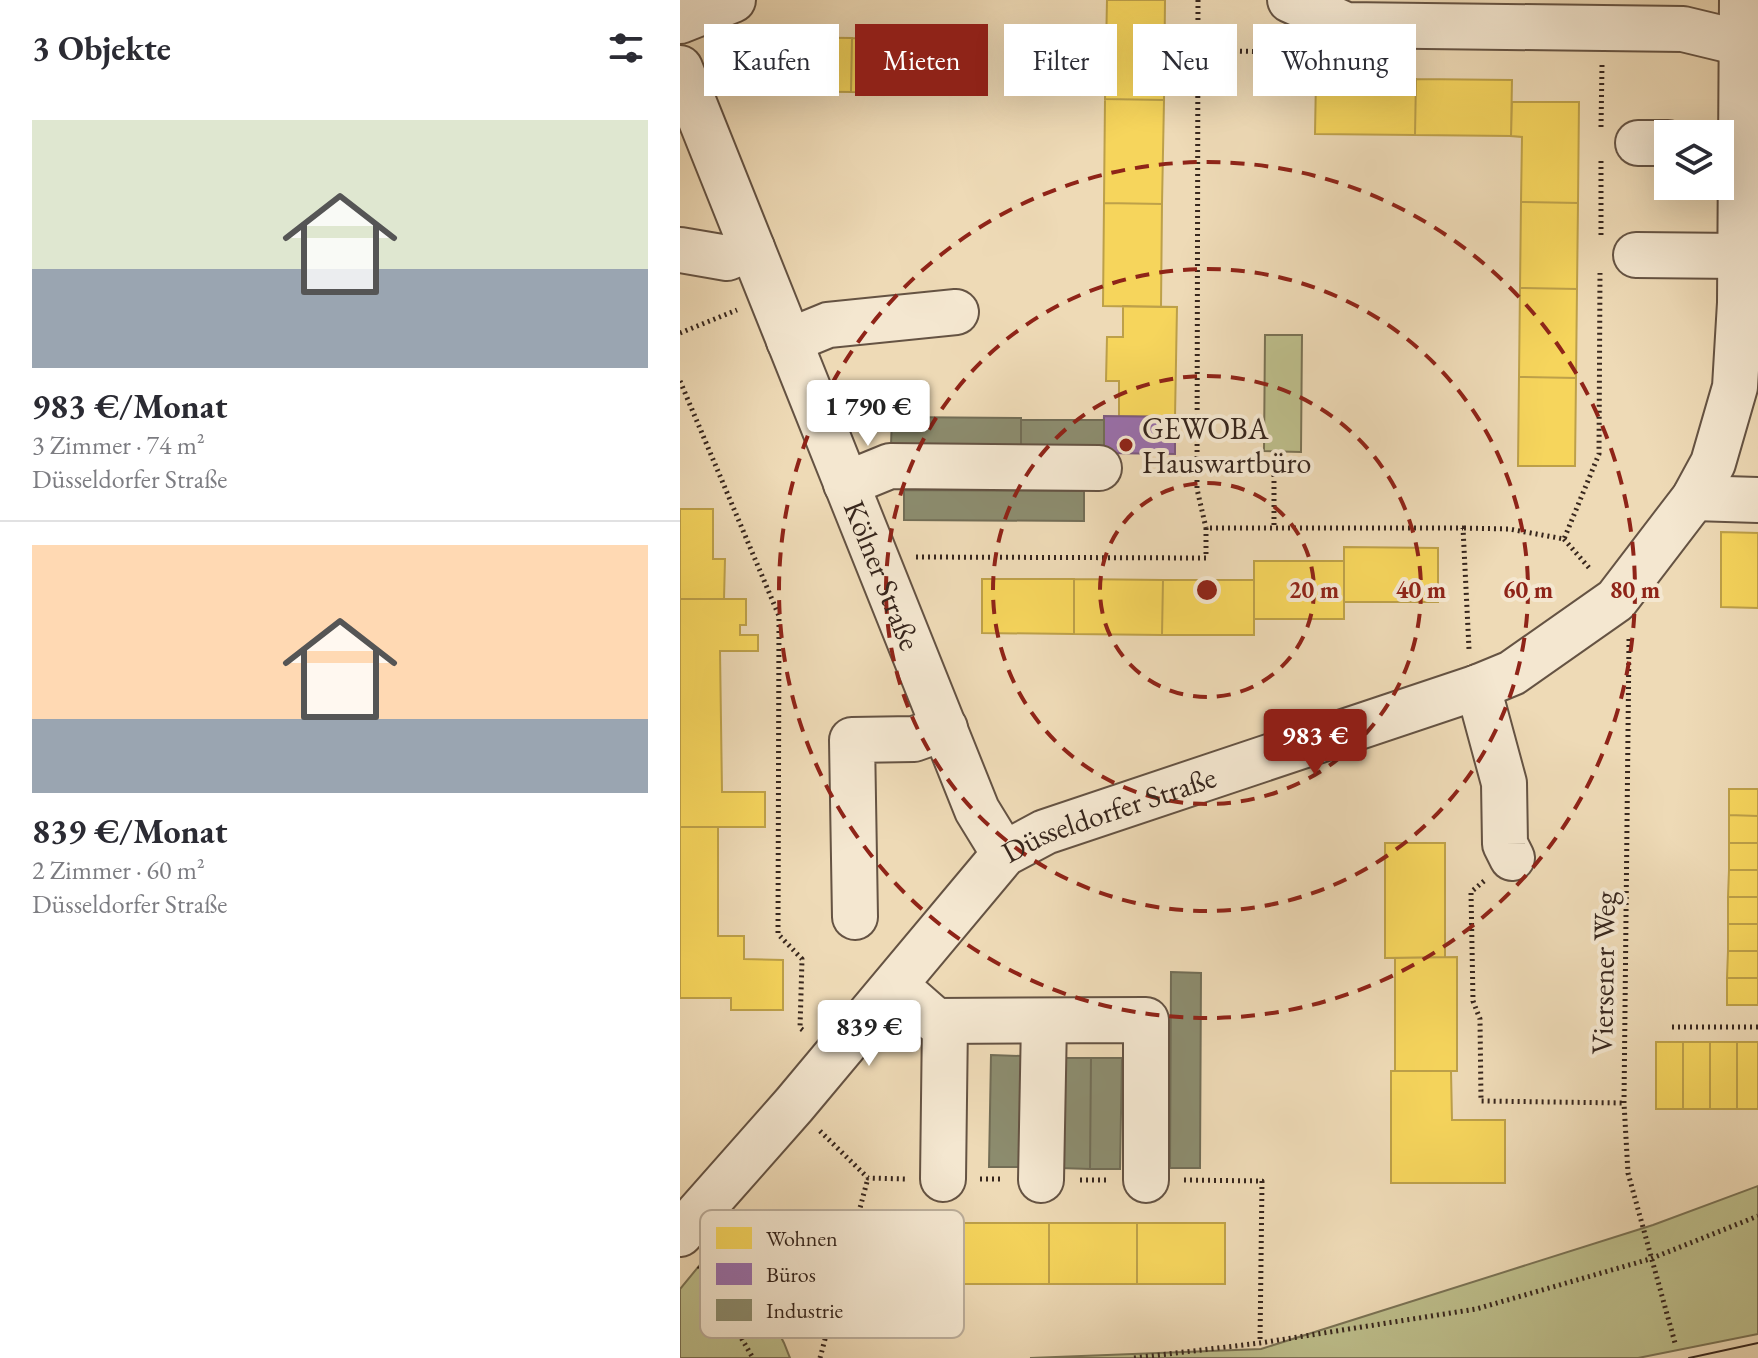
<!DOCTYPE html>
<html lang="de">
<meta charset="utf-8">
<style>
:root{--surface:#fff;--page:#f2f2f3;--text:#2b2b33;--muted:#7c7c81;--line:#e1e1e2;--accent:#8f2418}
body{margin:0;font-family:"EB Garamond",serif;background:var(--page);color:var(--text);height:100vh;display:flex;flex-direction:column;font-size:30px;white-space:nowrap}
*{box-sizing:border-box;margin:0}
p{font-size:26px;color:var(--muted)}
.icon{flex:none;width:44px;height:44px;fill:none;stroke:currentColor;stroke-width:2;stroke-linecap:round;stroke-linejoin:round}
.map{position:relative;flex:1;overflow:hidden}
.details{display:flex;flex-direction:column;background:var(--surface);width:680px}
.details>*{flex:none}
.hud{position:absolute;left:24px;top:24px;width:760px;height:72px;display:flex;gap:16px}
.buttons{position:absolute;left:974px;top:120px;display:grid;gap:16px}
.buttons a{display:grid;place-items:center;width:80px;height:80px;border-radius:0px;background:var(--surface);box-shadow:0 8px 32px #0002;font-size:40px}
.price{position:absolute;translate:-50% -68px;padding:0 18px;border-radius:8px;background:#fff;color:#222;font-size:26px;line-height:52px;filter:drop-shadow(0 2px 4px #0008)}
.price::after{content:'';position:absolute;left:50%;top:48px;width:24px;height:18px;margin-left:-12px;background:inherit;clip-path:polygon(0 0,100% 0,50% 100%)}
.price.selected{background:var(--accent);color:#fff}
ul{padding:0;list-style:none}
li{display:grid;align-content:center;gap:16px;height:424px;padding:0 32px}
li+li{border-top:2px solid var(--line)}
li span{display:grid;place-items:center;height:248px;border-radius:0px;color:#555}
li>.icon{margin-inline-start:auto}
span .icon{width:144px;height:144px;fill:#fffc;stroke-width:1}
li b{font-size:34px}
h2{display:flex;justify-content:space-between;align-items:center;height:96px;padding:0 32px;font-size:34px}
.chip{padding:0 28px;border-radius:0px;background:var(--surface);box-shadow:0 8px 32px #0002;font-size:28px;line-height:72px}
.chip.selected{background:var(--accent);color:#fff}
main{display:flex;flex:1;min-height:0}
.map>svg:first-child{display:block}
.green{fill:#bdbe8b;stroke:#7a7254;stroke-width:2}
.homes{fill:#f6d55c;stroke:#bda049;stroke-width:2}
.offices{fill:#9970ab;stroke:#7c5a80;stroke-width:2}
.industry{fill:#8c8c6e;stroke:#726d56;stroke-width:2}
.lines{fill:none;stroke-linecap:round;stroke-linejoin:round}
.minor-casing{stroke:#655343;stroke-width:48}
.path{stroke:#37261d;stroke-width:5;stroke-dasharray:2 4;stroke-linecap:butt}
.minor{stroke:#f4e7d0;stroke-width:44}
.tram{stroke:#37261d;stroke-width:2}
.ring{fill:none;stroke:#8f2418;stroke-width:4;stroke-dasharray:14 10}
.poi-dot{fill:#8f2418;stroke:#f4e7d0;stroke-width:3}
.labels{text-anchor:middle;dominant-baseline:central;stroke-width:8;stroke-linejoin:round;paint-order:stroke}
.poi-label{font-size:30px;fill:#37261d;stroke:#f4e7d0;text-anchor:start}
.street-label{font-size:30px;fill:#37261d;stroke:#f4e7d0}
.key{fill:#f4e7d0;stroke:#bbad9a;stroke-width:2}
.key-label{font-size:22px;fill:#37261d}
.centre{fill:#8f2418;stroke:#f4e7d0;stroke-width:4}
.ring-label{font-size:24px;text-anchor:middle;font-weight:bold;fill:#8f2418;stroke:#f4e7d0;stroke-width:8;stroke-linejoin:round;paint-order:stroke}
</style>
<main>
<section class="details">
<h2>3 Objekte<svg class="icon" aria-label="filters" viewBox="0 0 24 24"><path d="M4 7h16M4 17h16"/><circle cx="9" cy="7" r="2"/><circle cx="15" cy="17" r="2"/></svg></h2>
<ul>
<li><span style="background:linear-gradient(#dfe7d0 60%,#9aa5b1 0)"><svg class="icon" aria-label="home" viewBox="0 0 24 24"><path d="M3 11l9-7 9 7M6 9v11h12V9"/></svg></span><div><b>983 €/Monat</b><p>3 Zimmer · 74 m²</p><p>Düsseldorfer Straße</p></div></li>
<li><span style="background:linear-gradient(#ffd9b3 70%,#9aa5b1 0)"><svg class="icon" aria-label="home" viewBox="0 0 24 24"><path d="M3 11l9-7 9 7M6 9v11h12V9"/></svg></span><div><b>839 €/Monat</b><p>2 Zimmer · 60 m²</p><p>Düsseldorfer Straße</p></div></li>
</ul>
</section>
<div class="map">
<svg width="1078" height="1358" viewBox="0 0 1078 1358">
<rect width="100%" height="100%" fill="#eedab6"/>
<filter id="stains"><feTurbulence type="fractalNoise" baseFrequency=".0025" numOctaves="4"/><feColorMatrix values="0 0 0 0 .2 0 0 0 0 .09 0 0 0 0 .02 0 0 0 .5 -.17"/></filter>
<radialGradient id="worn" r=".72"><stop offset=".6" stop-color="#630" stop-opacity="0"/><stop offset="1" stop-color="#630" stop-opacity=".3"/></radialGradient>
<!-- green -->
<path class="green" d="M585,335H622L621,452L584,451Z
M1078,1186V1334L958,1358H350L581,1349L973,1225Z
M47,1232L104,1343L110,1358H0V1289Z"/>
<!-- homes -->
<path class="homes" d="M427,0H485L484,100L425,99Z
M75,37L172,38L171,92L74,91Z
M172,38L269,39V93L171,92Z
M636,78L736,79L735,135L635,134Z
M736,79L832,80L831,136L735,135Z
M425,99L484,100L482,204L424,203Z
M832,102H899L898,203L841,202L842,137L831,136Z
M841,202L898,203L897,289L840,288Z
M424,203L482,204L481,307L423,306Z
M840,288L897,289L896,378L839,377Z
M443,306L497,307L495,417L439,416V381H426L427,337H443Z
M839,377L896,378L895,466H838Z
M0,509H33V559H45L44,599H0Z
M1041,532L1078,533V608L1041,607Z
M664,547L758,548V602H664Z
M574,561H664V619H574Z
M302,579H394V634L302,633Z
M394,579L483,580L482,635L394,634Z
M483,580H574V635H482Z
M0,599H66V625H60V635H78V651H40L42,792H85V827H0Z
M1049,789H1078V816L1049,815Z
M1049,815L1078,816V843H1049Z
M0,827H38V936H64V959L103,960V1010H51V998H0Z
M705,843H765V957L705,958Z
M1049,843H1078V870H1049Z
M1049,870H1078V897H1048Z
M1048,897H1078V924H1048Z
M1048,924H1078V951H1048Z
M1048,951H1078V978H1047Z
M777,957V1071H715V958Z
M1047,978H1078V1005H1047Z
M976,1042H1003V1109H976Z
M1003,1042H1030V1109H1003Z
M1030,1042H1057V1109H1030Z
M1057,1042H1078V1109H1057Z
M711,1071H771L772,1120H825V1183H711Z
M281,1223H369V1284H281Z
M369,1223H457V1284H369Z
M457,1223H545V1284H457Z"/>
<!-- offices -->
<path class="offices" d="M424,416L495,417V454L423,453Z"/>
<!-- industry -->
<path class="industry" d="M212,417L341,418V445H211Z
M341,420H424V450L341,448Z
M224,490L404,491V521L224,520Z
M491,972L521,973L520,1168H490Z
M311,1055L341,1056L339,1167H309Z
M381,1058H411L410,1169L380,1168Z
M411,1058H442L440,1169H410Z"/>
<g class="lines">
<defs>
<g id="minor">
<path d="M610,0L666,25L1003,29L1061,43H1078"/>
<path d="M0,21L53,0"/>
<path id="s1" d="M0,68L297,810L324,854"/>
<path d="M958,143H988"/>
<path d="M0,250L47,258L72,248"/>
<path d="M956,255L1060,256"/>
<path d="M109,341L148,325L276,312"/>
<path d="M166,484L210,466L419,468"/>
<path d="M1014,498L1078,500"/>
<path d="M798,687L824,783L825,844L832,858"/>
<path d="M175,917L172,740L234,739L265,728"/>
<path d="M215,985L256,1021L466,1020V1180"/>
<path d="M263,1179L265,1021"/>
<path d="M361,1180L364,1021"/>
<path id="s2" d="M0,1234L114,1105L324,854L365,832L798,687L832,673L936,600L1014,498L1033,463L1055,387L1060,303L1062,0"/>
</g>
</defs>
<!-- minor casing -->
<use href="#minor" class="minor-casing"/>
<!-- path -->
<path class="path" d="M518,0L517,489L526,528
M518,50L591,52L590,33
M921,127L922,65
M921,235V157
M0,333L57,310
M0,381L99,616L98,934L122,959L120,1028L125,1032
M594,457V528
M784,528L829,529L884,539L919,454L920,273
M884,539L910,569
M236,557L526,558V528H783L789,649
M949,639L944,1103L948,1173L995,1343
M804,881L791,892L793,1001L800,1019L801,1101L944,1103
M992,1027H1078
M140,1131L188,1178L226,1179
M300,1179H322
M400,1180H426
M504,1180L582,1181L580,1343
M19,1266L73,1358
M140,1358L188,1178
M454,1358L580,1343L796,1309L970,1259L1078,1216"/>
<!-- minor -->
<use href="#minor" class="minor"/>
<!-- tram -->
<path class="tram" d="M1009,1358L1078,1343"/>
</g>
<!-- distance rings -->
<g class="ring">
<circle cx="527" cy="590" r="107"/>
<circle cx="527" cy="590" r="214"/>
<circle cx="527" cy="590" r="321"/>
<circle cx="527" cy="590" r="428"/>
</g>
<!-- markers -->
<circle class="poi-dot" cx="446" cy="445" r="8"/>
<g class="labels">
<!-- poi labels -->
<g class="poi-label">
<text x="462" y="428">GEWOBA<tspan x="462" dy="34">Hauswartbüro</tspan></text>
</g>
<!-- street labels -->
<g class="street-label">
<text stroke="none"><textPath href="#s1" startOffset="546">Kölner Straße</textPath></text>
<text stroke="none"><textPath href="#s2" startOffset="612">Düsseldorfer Straße</textPath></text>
<text transform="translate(923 973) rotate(-89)">Viersener Weg</text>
</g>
</g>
<!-- legend -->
<rect x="20" y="1210" width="264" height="128" rx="12" class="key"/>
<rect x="36" y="1227" width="36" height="22" fill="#f6d55c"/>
<rect x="36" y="1263" width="36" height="22" fill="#9970ab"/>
<rect x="36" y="1299" width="36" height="22" fill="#8c8c6e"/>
<g class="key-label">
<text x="86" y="1246">Wohnen</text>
<text x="86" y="1282">Büros</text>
<text x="86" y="1318">Industrie</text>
</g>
<circle cx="527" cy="590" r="12" class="centre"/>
<g class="ring-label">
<text x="634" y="598">20 m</text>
<text x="741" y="598">40 m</text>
<text x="848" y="598">60 m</text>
<text x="955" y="598">80 m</text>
</g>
<rect width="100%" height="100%" filter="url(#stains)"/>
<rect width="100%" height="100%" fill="url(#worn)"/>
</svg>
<div class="buttons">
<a><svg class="icon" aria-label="layers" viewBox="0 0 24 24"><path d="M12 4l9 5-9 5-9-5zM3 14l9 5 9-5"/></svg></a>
</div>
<b class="price" style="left:188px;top:448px">1 790 €</b>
<b class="price selected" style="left:635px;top:777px">983 €</b>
<b class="price" style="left:189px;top:1068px">839 €</b>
<div class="hud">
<a class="chip">Kaufen</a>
<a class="chip selected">Mieten</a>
<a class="chip">Filter</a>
<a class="chip">Neu</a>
<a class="chip">Wohnung</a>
</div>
</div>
</main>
